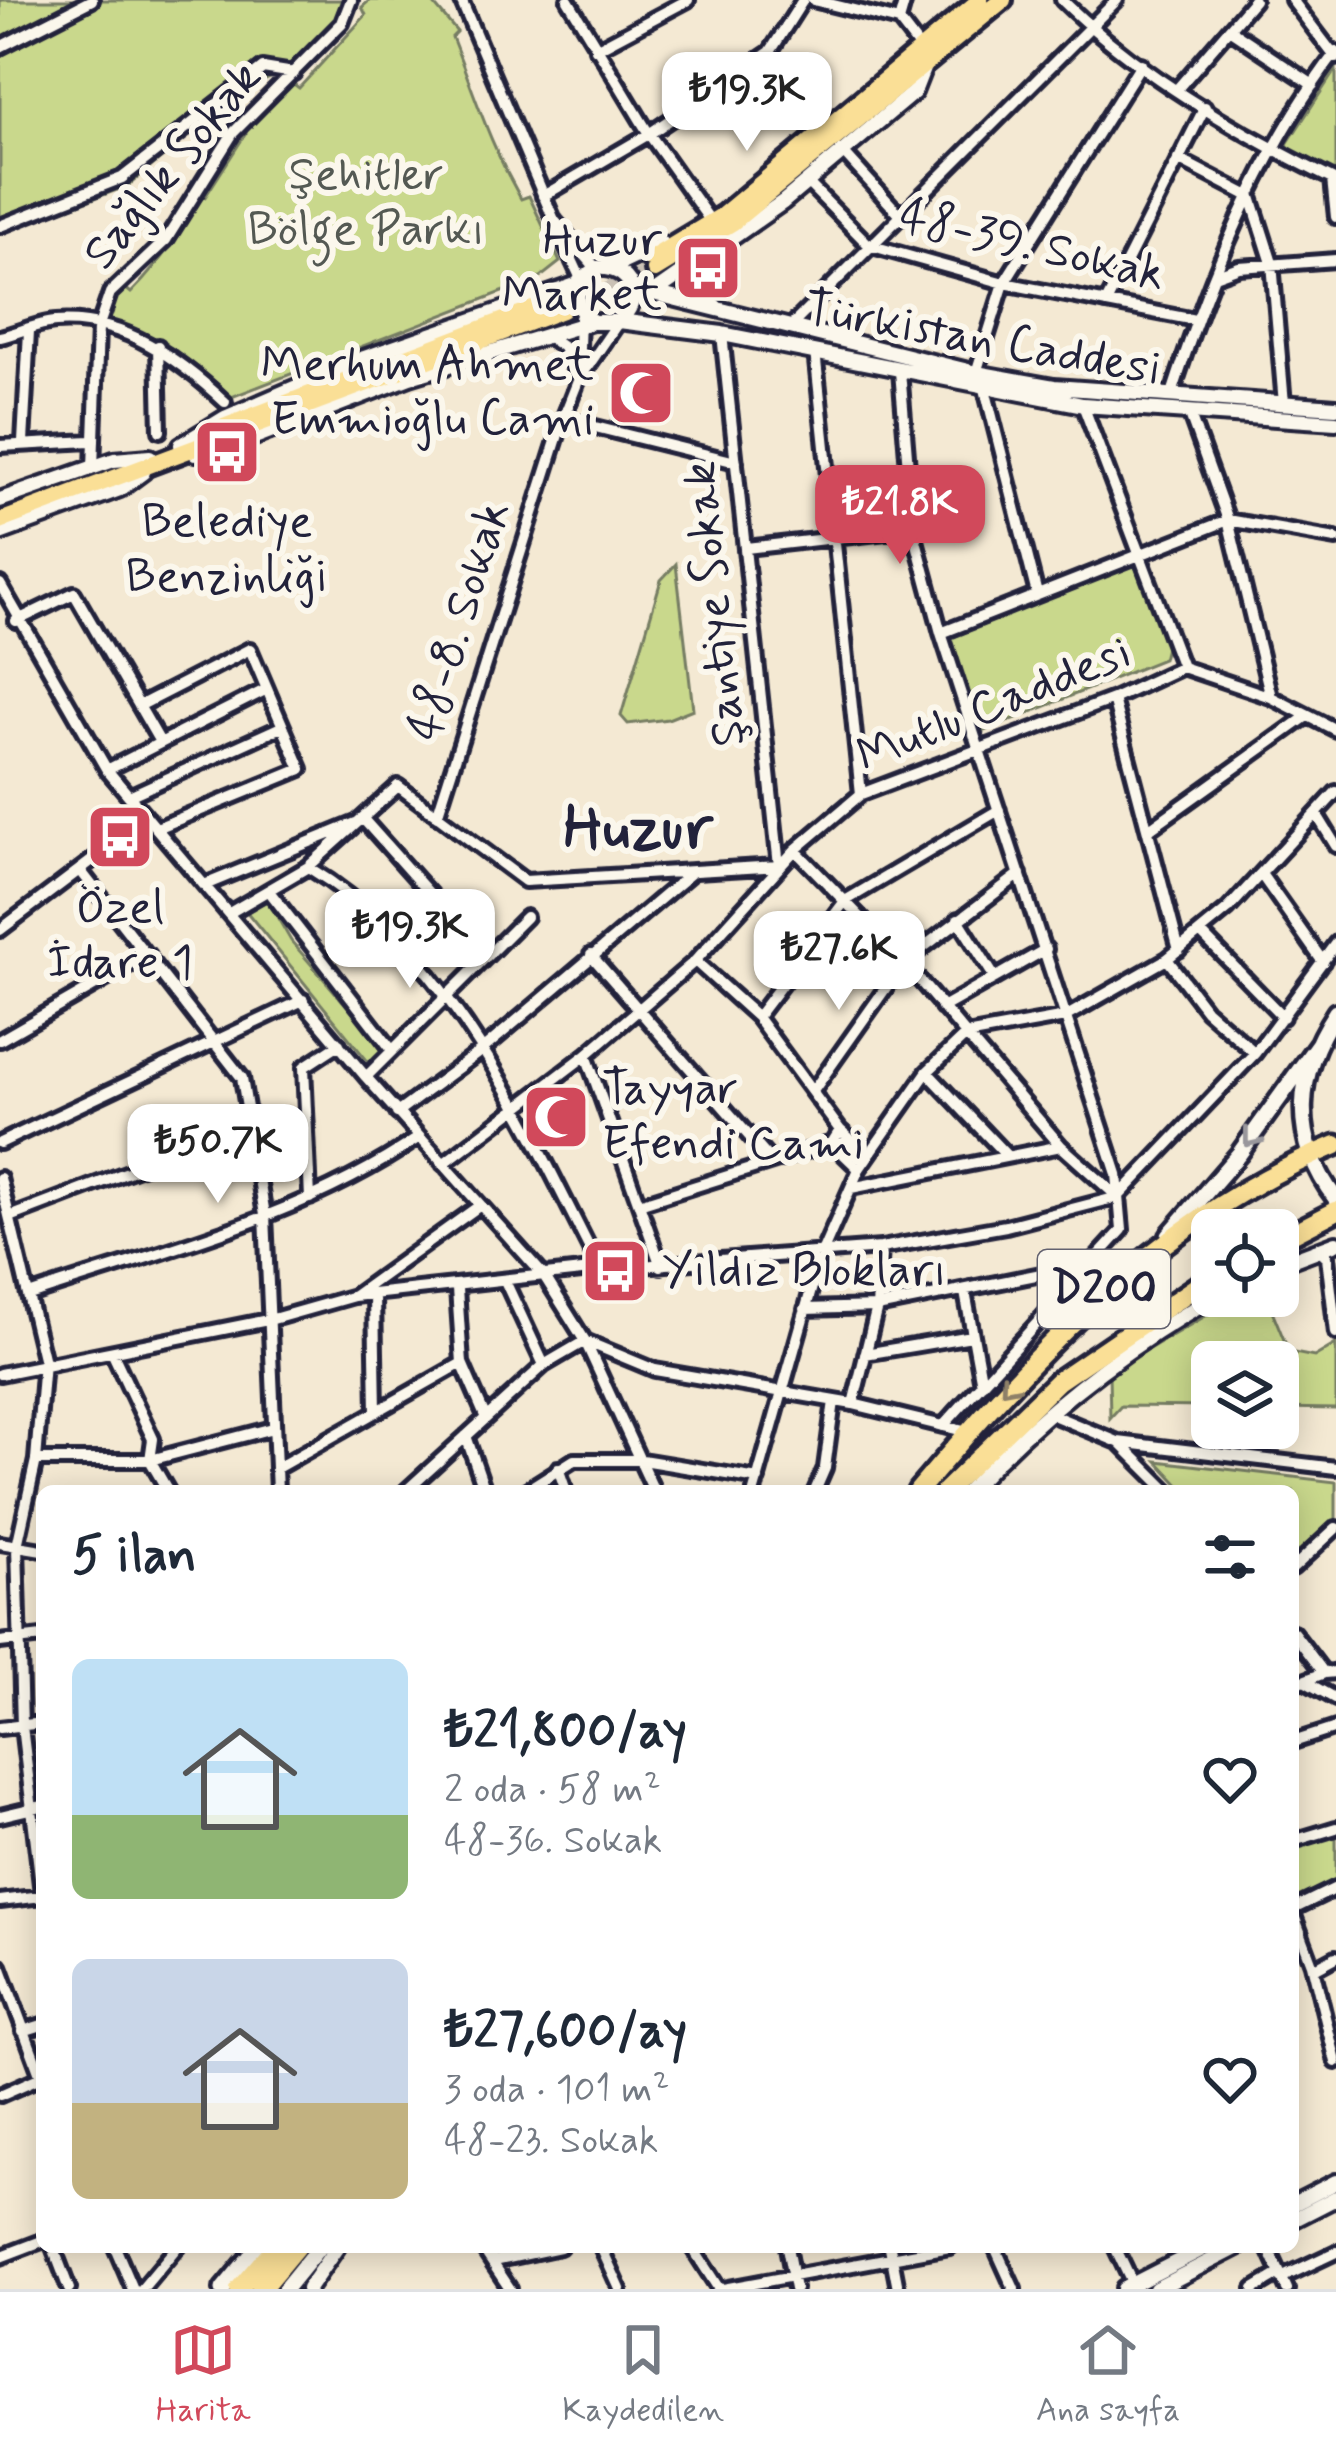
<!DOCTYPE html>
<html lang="tr">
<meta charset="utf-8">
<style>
:root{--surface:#fff;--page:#f2f2f3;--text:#1f2937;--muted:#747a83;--line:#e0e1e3;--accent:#d1495b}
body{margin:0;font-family:Mynerve,sans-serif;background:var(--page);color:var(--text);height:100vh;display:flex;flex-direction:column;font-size:45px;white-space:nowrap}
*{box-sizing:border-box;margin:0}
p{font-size:39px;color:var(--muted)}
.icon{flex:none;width:66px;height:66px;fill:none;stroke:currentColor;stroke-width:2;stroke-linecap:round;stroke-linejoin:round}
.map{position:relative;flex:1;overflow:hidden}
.details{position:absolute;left:36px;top:1485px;width:1263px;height:768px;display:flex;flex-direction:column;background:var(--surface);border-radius:18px;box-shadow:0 6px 30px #0003}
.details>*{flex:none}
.fabs{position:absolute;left:1191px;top:1209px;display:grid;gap:24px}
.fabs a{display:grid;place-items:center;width:108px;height:108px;border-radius:18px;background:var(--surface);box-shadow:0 6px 30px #0003;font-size:60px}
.price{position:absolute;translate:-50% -102px;padding:0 27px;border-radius:24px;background:#fff;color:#222;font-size:39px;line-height:78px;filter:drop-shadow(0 3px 6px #0008)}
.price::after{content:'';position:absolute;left:50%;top:72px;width:36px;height:27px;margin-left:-18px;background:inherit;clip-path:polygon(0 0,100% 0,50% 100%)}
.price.active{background:var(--accent);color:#fff}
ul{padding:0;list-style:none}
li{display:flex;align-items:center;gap:36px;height:300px;padding:0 36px}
li span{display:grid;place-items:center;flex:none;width:336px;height:240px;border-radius:18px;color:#555}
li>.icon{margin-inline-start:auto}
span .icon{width:144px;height:144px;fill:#fffc;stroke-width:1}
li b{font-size:51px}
h2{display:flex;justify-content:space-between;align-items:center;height:144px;padding:0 36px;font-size:51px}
.tab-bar{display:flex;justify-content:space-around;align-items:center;height:168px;border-top:3px solid var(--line);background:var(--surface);font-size:33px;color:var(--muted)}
.tab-bar a{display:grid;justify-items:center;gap:6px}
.tab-bar .active{color:var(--accent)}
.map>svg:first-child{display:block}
.green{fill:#c9d88c;stroke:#767d64;stroke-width:3}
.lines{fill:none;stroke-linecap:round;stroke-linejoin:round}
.primary-tunnel{stroke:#cac1b5;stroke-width:16;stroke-dasharray:16 8;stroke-linecap:butt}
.minor-casing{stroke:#22223b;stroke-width:20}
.tertiary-casing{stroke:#22223b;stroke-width:22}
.secondary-casing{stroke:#22223b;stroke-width:24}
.primary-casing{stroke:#22223b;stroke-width:26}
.trunk-casing{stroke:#22223b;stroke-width:27}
.minor{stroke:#fbf7ec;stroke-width:10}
.tertiary{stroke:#fbf7ec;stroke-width:14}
.secondary{stroke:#fbf7ec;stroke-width:15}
.primary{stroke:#fadf96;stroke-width:16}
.trunk{stroke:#fadf96;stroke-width:18}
.oneway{stroke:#99979c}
.oneway2{stroke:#8e8068}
.labels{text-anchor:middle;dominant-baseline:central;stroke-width:12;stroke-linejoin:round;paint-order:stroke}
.shield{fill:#fbf7ec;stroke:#636270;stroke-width:3}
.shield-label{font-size:45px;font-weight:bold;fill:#22223b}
.street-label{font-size:48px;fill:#22223b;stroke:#fbf7ec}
.park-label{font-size:48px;fill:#545953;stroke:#fbf7ec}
.poi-label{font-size:48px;fill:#22223b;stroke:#fbf7ec;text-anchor:end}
.district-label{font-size:60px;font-weight:bold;fill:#22223b;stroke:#fbf7ec}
</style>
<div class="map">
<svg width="1336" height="2289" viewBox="0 0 1336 2289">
<rect width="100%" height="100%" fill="#f4e9d3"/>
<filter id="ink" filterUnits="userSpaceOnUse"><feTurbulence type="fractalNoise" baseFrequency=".00833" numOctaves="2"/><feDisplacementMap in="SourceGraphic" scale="24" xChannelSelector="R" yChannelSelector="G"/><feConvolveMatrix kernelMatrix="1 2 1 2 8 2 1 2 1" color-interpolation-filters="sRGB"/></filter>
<g filter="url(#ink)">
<!-- green -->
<path class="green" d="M0,0H343L338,20L293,67L243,91L128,186L0,233Z
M370,0L432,2L457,32L452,37C476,97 488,141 521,199L529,196L560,262L541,277L229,398L174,349L109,324L116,294L124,287L131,293C159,265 180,234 197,196L205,197L246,133L242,130L291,82L299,88L366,15L362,7Z
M1336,69V178L1293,156L1287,144Z
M676,564L693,709L668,719L628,724L621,716L661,580Z
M1134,564L1167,643L1163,659L984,731L948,639Z
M268,901L291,941L384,1049L370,1064L246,911Z
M1240,1296H1266L1289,1352L1314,1357L1336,1344V1409L1278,1408V1362H1212V1407L1121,1406L1110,1418L1109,1372Z
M1157,1461L1336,1482V1522L1293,1557V1491H1185Z
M1336,1836V1883L1299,1902L1293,1889V1848Z"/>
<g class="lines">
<!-- primary-tunnel -->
<path class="primary-tunnel" d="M563,309L655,270"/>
<defs>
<path id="minor" d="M461,0L554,220L596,268
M568,0L649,134L707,216
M813,0L899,21
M905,0L899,21L922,51
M1062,0C1138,75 1240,134 1336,181
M1292,0L1336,58
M1229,29L1313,85
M0,47L92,0
M596,49L688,0
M1178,88L1254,0
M841,150L901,216
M1178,159L1251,197L1272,263L1284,404
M1332,179L1336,217
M806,181L869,245L1004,283L1195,320
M543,196L649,134L770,52L803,0
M0,226L122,178L263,68L294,73
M560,234L581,279
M1217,275L1239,267L1336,260
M1106,303L1205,107
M789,328L1117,0
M722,334L779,866
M547,336L564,348L574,369
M0,337C18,333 38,323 56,322C123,317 180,360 225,402
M158,346L160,431
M815,351L861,794
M900,371L913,529L941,633L1117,1174L1122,1230L943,1426
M976,373L1004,283L1141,64
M578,377L580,318
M985,389L1037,594
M1171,397C1209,278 1260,152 1336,52
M1083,405L1182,667
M1190,415L1228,520L1271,697
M563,419L736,462
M23,442L29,331
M0,446L90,441
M93,468L98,328L110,293L166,240L233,133L342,23L351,0
M746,548L913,529
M0,584L107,770L366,1077L545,1277L585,1341L655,1370L853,1404L968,1432
M16,621L74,593L160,742
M941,633L1228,520L1336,539
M1113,699L1179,950
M139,706L250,649L301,769L157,828
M107,770L263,691
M129,796L281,727
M1317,815L1336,846
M437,816L563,419L578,381L619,321
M364,820L486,957
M1148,830L1307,716
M795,850L904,962L1061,1146L1118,1197
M308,867C453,954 526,1124 600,1269
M80,870L242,1078L265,1215L277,1491
M1261,874L1323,962
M207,884L356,823
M269,891L392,1050
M231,912L308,867L398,786L525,881L779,866
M958,919L995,978
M0,930L148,818
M1202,934L1283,1017
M591,955L770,1160
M1167,959L1206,1010L1255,1053
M695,961L757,1017L840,1130L869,1155
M942,1008L1046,949
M757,1017L845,901L999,810
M0,1040L148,955
M586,1055L661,1266
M927,1072L1007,1156
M366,1077L526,917
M813,1091L904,962L1020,874
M397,1113L482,1050L691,873
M0,1143L303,1000
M832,1143L859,1169
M443,1164L586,1055L695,961L795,850L861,794L1113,699L1182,667L1271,697L1336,730
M0,1178L44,1362L36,1460L17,1546L22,1726L42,1893
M851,1188L1061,1146
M310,1198L304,1067L339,1044
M639,1204L832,1143L840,1130
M10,1217L254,1124
M1319,1249L1327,1257L1336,1333
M506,1283L544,1365
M457,1289L462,1363L485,1416
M965,1292L982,1384
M29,1295C160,1251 303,1217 418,1138
M374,1295L376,1412
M354,1296L600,1269L881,1248L1006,1226L1118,1197L1255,1053L1336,943
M805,1309L877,1307L1091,1264
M113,1354L153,1439L150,1460L168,1491
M865,1354L972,1336
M0,1374L273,1319L354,1296L479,1206
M853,1404L877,1307L881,1248
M1048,1413L1118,1442L1336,1468
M466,1436L485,1491
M1120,1443L1168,1491
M36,1460H150L273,1428
M277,1468L462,1363
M558,1468L566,1491
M406,1491L544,1365L585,1341L654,1491
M525,1491L574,1460H642L758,1479
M754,1491L821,1255L859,1169L927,1072L966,1035L1065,1017L1167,959L1228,909L1336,792
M815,1491L825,1468L834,1401
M0,1543L42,1550
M1293,1568L1336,1528
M1293,1632L1324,1673L1336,1672
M0,1642L42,1637
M1304,1681L1336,1699
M1293,1685L1327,1672
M0,1728L42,1723
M1293,1742L1336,1728
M0,1816L42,1806
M1293,1841L1336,1828
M0,1901L42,1896
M1293,1909L1336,1888
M1293,1913L1312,1964L1336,2062
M0,1966L42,2079
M1314,1969L1336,1957
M23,2031L42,2025
M0,2095L41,2077
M53,2247L69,2289
M115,2247L133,2289
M482,2247L510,2289
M601,2247L620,2289
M692,2247L719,2289
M787,2247L795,2289
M890,2247L898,2289
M995,2247L1014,2289
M1115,2247L1133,2285
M1268,2247L1287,2289
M0,2257L42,2241
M494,2261L560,2247
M1281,2278L1336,2252
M142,2289L177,2247
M723,2289L950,2247
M1254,2289L1279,2274"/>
<path id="tertiary" d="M705,262L695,275L703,298L715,306
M611,268L662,244
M633,288L976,373L1054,387L1336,407
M649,296L783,202L914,92L923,69
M619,321L722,334L1083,405L1336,422
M181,445L225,418L364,358L578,284
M195,453L231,446L410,377L592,322H617C646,301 632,265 596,268L579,282L577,305L592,322
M0,500L114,460L150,457
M0,533L120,489L143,472
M1278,1265L1336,1243
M968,1491C1040,1413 1124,1348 1216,1296
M1293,2204L1336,2182
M1293,2220L1336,2198
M308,2289L337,2247
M1124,2289L1206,2247
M1156,2289L1238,2247"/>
<path id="secondary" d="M1336,1012C1295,1074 1290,1139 1336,1199
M1169,1235L1239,1154L1318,1044
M223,2289L258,2247
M285,2289L319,2247"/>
<path id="primary" d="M650,259L723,215L980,0
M655,270L732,223L1003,0
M213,431L559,299
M0,521L562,310"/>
<path id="trunk" d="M1278,1241L1336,1211
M918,1491C1041,1346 1157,1220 1336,1145
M945,1491L1058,1381L1212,1276
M239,2289L275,2247
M261,2289L296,2247"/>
</defs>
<!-- minor casing -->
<use href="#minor" class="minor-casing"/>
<!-- tertiary casing -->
<use href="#tertiary" class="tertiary-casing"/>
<!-- secondary casing -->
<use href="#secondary" class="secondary-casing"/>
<!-- primary casing -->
<use href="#primary" class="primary-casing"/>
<!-- trunk casing -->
<use href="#trunk" class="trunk-casing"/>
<!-- minor -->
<use href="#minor" class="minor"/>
<!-- tertiary -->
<use href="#tertiary" class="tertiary"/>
<!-- secondary -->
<use href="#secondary" class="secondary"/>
<!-- primary -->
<use href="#primary" class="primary"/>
<!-- trunk -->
<use href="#trunk" class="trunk"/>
</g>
<!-- one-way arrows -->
<defs><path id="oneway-chevron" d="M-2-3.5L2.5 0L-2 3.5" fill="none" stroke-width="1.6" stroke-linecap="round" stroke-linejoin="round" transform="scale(3)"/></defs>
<use class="oneway" href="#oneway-chevron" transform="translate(1251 1139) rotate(128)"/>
<use class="oneway2" href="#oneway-chevron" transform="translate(1008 1386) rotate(131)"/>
</g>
<!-- icons -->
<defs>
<symbol id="bus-square" viewBox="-11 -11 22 22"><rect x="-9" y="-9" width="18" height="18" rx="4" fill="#d1495b" stroke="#fbf7ec"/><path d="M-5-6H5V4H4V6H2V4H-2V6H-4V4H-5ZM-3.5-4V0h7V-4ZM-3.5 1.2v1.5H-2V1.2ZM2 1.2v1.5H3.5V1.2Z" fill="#fff"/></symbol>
<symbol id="mosque-square" viewBox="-11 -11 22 22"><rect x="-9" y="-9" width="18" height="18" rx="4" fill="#d1495b" stroke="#fbf7ec"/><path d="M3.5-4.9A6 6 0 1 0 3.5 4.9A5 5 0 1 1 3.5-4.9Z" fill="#fff"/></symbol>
</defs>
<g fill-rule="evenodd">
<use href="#bus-square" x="670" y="230" width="76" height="76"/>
<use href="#mosque-square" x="603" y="355" width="76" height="76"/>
<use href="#bus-square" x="189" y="414" width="76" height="76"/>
<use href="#bus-square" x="82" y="799" width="76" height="76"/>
<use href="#mosque-square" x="518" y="1079" width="76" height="76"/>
<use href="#bus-square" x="577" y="1233" width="76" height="76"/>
</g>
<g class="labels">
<!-- shield labels -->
<rect class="shield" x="1038" y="1250" width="132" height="78" rx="9"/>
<g class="shield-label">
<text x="1104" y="1289">D200</text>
</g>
<!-- street labels -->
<g class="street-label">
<text transform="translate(173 166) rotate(-51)">Sağlık Sokak</text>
<text transform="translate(1032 246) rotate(13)">48-39. Sokak</text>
<text transform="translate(983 340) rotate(10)">Türkistan Caddesi</text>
<text transform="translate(715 604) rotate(-96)">Şantiye Sokak</text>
<text transform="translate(460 621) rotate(-73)">48-8. Sokak</text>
<text transform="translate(994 705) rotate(-22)">Mutlu Caddesi</text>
</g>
<!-- park labels -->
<g class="park-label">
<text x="366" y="175">Şehitler<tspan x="366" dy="55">Bölge Parkı</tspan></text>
</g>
<!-- poi labels -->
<g class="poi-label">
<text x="662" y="240">Huzur<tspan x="662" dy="55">Market</tspan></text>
<text x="594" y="365">Merhum Ahmet<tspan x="594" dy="55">Emmioğlu Cami</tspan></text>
<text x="227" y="522" text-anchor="middle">Belediye<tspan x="227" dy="55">Benzinliği</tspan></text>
<text x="120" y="908" text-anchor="middle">Özel<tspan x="120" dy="55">İdare 1</tspan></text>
<text x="602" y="1089" text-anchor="start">Tayyar<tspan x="602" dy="55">Efendi Cami</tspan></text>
<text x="662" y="1271" text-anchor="start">Yıldız Blokları</text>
</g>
<!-- district labels -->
<g class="district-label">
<text x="638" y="830">Huzur</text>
</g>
</g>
</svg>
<div class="fabs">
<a><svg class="icon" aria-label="locate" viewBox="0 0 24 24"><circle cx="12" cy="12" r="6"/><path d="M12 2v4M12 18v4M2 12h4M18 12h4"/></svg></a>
<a><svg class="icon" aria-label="layers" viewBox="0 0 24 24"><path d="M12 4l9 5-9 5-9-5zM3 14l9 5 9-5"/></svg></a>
</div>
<b class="price" style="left:747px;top:154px">₺19.3K</b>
<b class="price active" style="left:900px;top:567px">₺21.8K</b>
<b class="price" style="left:410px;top:991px">₺19.3K</b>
<b class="price" style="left:839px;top:1013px">₺27.6K</b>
<b class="price" style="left:218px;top:1206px">₺50.7K</b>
<section class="details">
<h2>5 ilan<svg class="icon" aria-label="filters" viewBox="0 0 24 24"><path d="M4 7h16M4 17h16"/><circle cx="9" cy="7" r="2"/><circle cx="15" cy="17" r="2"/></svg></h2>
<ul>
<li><span style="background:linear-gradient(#bfe0f5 65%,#8fb573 0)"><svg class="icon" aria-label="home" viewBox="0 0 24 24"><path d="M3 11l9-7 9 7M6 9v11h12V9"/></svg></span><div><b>₺21,800/ay</b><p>2 oda · 58 m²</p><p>48-36. Sokak</p></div><svg class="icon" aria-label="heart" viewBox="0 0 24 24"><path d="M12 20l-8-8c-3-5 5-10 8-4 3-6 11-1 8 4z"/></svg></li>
<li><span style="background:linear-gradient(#c9d6e8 60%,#c2b280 0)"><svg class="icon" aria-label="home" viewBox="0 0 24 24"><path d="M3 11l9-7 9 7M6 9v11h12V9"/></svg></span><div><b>₺27,600/ay</b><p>3 oda · 101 m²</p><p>48-23. Sokak</p></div><svg class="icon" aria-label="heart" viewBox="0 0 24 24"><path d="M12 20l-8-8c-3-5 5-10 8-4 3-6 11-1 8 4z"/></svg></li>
</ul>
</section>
</div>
<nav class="tab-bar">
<a class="active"><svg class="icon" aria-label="map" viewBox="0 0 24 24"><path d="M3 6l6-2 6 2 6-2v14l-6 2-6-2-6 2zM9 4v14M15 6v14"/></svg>Harita</a>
<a><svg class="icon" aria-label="saved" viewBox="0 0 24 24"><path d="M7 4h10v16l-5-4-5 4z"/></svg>Kaydedilen</a>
<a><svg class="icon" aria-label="home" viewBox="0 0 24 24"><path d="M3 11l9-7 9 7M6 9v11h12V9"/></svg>Ana sayfa</a>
</nav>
